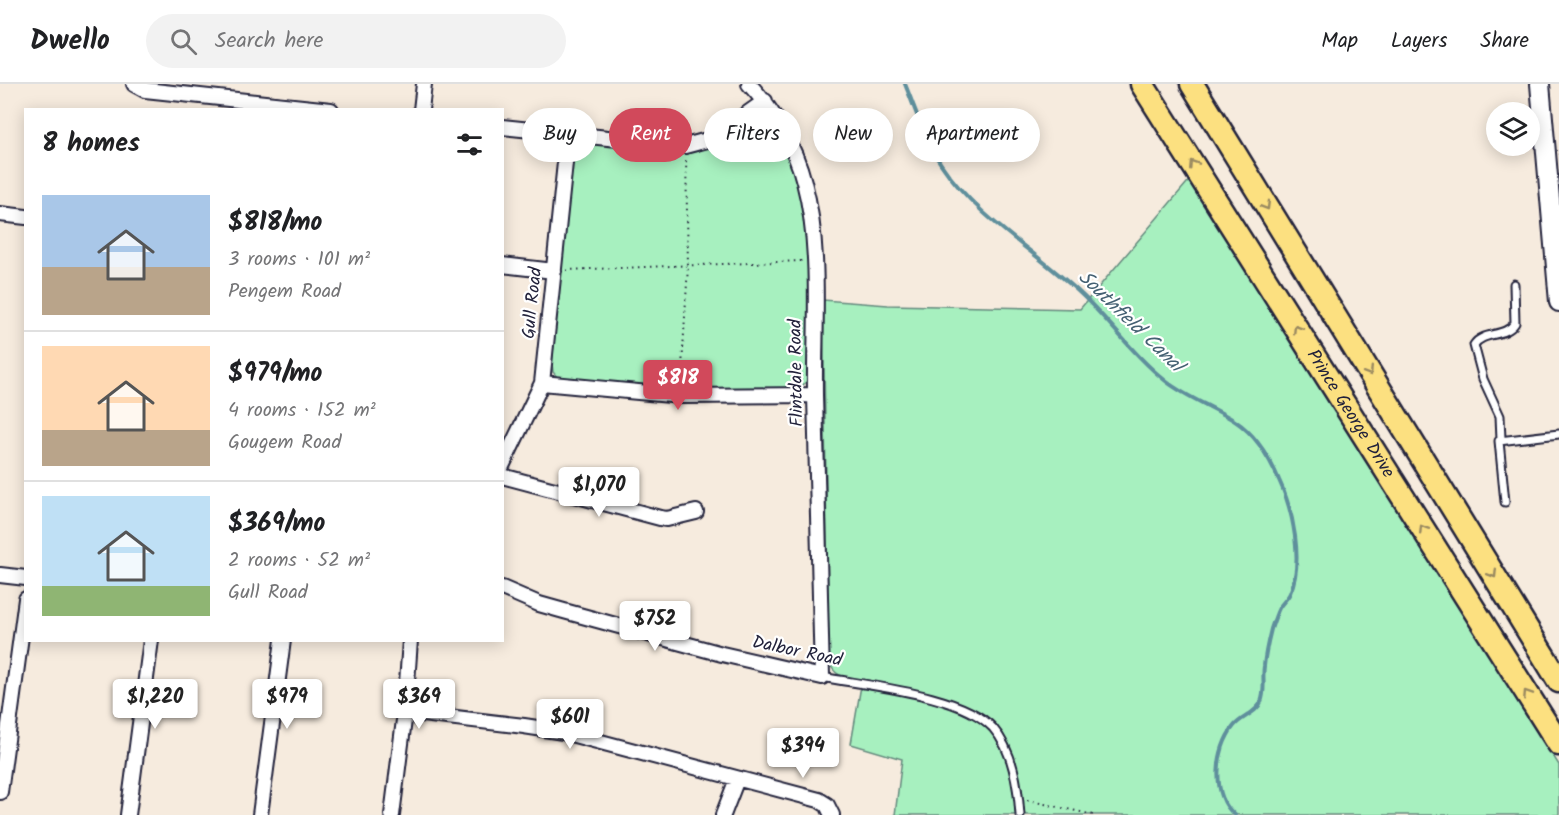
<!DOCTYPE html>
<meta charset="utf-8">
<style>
:root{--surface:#fff;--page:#f2f2f2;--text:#202124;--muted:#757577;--line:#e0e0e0;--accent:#d1495b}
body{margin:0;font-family:Kalam,sans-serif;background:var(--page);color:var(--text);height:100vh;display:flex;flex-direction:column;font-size:22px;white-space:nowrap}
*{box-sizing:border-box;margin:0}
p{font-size:20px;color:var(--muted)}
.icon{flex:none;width:33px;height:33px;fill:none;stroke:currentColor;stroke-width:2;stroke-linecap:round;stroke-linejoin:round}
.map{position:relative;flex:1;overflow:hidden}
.sheet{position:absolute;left:24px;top:24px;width:480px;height:534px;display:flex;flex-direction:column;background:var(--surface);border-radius:0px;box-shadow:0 3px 15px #0003}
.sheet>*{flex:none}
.guide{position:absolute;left:522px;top:24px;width:570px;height:54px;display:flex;gap:12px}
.buttons{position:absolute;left:1486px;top:18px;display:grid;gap:12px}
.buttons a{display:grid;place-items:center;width:54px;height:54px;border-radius:50%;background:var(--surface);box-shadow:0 3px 15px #0003;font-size:30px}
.price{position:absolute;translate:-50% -51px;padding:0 14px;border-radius:6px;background:#fff;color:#222;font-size:20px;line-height:39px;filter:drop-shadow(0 2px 3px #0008)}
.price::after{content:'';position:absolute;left:50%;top:36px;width:18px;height:14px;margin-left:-9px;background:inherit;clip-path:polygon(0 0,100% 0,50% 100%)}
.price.active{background:var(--accent);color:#fff}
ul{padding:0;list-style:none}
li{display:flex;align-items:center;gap:18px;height:150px;padding:0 18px}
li+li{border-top:2px solid var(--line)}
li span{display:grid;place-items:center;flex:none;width:168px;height:120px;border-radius:0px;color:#555}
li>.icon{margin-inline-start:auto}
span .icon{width:72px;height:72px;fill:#fffc;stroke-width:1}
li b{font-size:26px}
h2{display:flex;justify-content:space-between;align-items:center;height:72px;padding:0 18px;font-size:26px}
.chip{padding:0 21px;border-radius:27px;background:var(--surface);box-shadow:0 3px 15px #0003;font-size:21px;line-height:54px}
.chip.active{background:var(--accent);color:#fff}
header{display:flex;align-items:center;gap:36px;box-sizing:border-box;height:84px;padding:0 30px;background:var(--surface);border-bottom:2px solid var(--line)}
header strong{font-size:28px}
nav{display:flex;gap:33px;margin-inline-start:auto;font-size:21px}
.search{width:420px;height:54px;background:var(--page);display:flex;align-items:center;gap:15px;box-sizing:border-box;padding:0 21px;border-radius:33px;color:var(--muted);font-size:22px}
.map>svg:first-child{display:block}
.green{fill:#a7f0bf;stroke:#64897d;stroke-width:1.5}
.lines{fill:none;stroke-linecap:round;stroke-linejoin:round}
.stream{stroke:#5e8f9c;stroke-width:4}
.service-casing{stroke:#22223b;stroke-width:11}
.minor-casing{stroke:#22223b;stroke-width:18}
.tertiary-casing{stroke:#22223b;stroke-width:22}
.primary-casing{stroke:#22223b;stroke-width:27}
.path{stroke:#22223b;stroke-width:2;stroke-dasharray:1.5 4.5;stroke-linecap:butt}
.service{stroke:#fff;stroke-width:7}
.minor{stroke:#fff;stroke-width:14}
.tertiary{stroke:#fff;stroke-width:18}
.primary{stroke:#fce080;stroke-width:22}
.oneway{stroke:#9a8a61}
.labels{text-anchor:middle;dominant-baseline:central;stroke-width:4.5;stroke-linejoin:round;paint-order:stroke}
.street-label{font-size:18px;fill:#22223b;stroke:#fff}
.water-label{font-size:20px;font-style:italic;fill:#456173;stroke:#fff}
</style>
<header>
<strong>Dwello</strong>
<div class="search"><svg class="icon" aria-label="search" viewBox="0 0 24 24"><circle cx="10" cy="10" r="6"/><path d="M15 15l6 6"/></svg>Search here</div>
<nav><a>Map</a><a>Layers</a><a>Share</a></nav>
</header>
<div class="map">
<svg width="1559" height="731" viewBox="0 0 1559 731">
<rect width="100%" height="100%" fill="#f6ebde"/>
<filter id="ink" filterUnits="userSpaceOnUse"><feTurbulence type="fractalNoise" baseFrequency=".0167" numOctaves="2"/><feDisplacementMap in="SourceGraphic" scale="12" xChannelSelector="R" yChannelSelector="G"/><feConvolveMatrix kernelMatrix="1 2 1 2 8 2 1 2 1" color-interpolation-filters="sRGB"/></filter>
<g filter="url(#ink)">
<!-- green -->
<path class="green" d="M762,32C773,36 776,47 781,57C817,128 808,212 810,289L807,297L799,305L699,306L654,304L558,294L553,288L552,280L572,71L576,63L582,57L697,66L710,62L754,33Z
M1192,93L1347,346L1559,681V731H895L902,675L851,660L862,596C846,593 836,595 829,578L823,216L888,221L1080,225Z"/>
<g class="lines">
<!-- stream -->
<path class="stream" d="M905,0C916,27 925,56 941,80C976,133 1034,166 1080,209C1110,237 1134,272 1167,298C1188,314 1213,323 1235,337C1255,350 1270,375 1279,396C1293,426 1304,478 1290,509C1288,514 1282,519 1279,524C1276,530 1273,539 1271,545C1268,557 1265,570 1264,582C1262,595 1266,605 1261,618C1257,629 1241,633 1234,642C1215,665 1211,712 1235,731"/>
<defs>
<path id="service" d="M1501,355L1500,332L1483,295L1474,261C1483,247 1505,254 1515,239L1514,200
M1505,418L1499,357L1559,350
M822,593C868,602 962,610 993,644C1013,667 1018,702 1020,731"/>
<path id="minor" d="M134,0L145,6L331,26
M421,26L424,0
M502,43L685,62L711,55L765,17
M0,130L26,133
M502,181L554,187
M542,299L681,312L815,311
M502,382L542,299L568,50
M502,392L660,434L667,435L696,428
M0,491L26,494
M502,504L539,520L564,527L722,570L822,593C820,499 817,405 815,311C814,242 822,165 804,98C795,62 774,27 749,0
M405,628L524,642L563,648L819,716L827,721L832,731
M0,708L26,515
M128,731L151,556
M260,731L283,556
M392,731L405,628L410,556
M723,731L737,695"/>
<path id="tertiary" d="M1540,0L1559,218"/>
<g id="primary">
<path id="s1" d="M1142,0L1559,660"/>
<path d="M1192,0L1559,597"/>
</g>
</defs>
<!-- service casing -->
<use href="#service" class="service-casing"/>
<!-- minor casing -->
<use href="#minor" class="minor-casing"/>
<!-- tertiary casing -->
<use href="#tertiary" class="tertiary-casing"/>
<!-- primary casing -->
<use href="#primary" class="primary-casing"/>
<!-- path -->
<path class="path" d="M566,186L803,177
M681,300L688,182L686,75
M1027,716L1094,731"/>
<!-- service -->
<use href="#service" class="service"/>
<!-- minor -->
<use href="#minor" class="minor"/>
<!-- tertiary -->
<use href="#tertiary" class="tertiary"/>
<!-- primary -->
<use href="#primary" class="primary"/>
</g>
<!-- one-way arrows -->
<defs><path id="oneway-chevron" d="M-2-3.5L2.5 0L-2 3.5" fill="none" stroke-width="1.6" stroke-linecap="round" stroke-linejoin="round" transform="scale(1.5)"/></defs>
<g class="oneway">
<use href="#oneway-chevron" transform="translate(1193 80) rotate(-123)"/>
<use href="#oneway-chevron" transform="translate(1266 122) rotate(59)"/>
<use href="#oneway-chevron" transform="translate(1297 245) rotate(-122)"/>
<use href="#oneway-chevron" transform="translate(1369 288) rotate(58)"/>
<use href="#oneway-chevron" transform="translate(1423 445) rotate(-122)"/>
<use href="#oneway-chevron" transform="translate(1493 490) rotate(58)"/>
<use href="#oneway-chevron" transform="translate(1527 610) rotate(-123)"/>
</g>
</g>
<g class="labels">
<!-- street labels -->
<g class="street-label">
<text transform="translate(533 219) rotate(-84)">Gull Road</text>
<text transform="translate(797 289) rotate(-91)">Flintdale Road</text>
<text stroke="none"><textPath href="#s1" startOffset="390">Prince George Drive</textPath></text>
<text transform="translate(797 568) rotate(12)">Dalbor Road</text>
</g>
<!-- water labels -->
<g class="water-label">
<text transform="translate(1130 238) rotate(44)">Southfield Canal</text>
</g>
</g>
</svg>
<div class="buttons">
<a><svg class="icon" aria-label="layers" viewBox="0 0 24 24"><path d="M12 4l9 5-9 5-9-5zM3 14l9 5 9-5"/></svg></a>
</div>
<b class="price active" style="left:678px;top:327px">$818</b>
<b class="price" style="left:599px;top:434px">$1,070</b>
<b class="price" style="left:655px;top:568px">$752</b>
<b class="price" style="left:155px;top:646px">$1,220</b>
<b class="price" style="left:287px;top:646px">$979</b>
<b class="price" style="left:419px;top:646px">$369</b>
<b class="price" style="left:570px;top:666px">$601</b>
<b class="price" style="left:803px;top:695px">$394</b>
<div class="guide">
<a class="chip">Buy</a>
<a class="chip active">Rent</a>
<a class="chip">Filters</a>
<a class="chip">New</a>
<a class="chip">Apartment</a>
</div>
<section class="sheet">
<h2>8 homes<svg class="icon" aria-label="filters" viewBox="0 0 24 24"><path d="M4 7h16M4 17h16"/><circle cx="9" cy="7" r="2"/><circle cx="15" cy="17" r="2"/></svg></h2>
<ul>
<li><span style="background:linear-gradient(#a9c7e8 60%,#b9a48a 0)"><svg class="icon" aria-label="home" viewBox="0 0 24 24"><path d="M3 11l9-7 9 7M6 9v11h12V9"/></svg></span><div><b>$818/mo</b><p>3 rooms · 101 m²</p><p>Pengem Road</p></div></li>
<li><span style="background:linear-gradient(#ffd9b3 70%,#b9a48a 0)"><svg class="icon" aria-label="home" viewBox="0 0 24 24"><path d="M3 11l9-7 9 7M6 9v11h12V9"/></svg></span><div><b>$979/mo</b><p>4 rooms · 152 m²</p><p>Gougem Road</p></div></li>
<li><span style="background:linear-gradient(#bfe0f5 75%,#8fb573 0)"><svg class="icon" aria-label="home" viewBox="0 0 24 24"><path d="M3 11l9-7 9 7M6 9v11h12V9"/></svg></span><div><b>$369/mo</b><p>2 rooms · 52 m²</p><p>Gull Road</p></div></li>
</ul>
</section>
</div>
